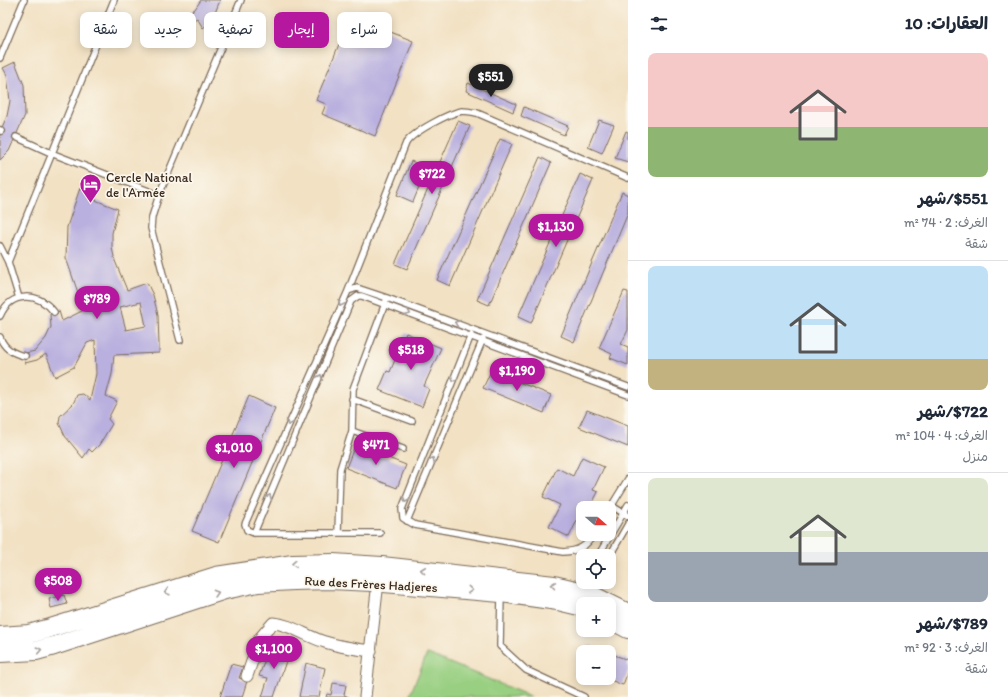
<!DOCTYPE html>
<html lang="ar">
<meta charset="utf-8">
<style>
:root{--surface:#fff;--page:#f6f6f7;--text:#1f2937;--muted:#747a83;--line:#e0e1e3;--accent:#b5179e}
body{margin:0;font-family:Itim,"Playpen Sans Arabic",sans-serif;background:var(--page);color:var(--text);direction:rtl;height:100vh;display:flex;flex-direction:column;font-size:15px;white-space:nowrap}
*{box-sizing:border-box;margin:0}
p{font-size:13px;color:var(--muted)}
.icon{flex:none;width:22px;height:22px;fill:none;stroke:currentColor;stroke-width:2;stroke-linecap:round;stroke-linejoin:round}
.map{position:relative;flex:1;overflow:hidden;direction:ltr}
.side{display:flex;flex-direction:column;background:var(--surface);width:380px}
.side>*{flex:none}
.hud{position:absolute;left:12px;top:12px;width:380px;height:36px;direction:rtl;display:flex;gap:8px}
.needle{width:26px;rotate:110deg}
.buttons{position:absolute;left:576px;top:501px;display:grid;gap:8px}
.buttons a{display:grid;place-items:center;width:40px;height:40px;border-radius:8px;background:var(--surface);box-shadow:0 2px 10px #0003;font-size:20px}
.price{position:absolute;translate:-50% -34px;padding:0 9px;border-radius:14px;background:var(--accent);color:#fff;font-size:13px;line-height:26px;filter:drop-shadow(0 1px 2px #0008)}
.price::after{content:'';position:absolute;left:50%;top:24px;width:12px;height:9px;margin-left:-6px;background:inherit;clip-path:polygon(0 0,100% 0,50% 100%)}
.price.active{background:#222;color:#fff}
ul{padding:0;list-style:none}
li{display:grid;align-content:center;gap:8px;height:212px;padding:0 20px}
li+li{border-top:1px solid var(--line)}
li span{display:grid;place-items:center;height:124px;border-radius:8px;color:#555}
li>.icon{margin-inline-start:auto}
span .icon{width:72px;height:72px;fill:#fffc;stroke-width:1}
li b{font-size:17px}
h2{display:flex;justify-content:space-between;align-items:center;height:48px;padding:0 20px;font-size:17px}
.tag{padding:0 14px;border-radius:8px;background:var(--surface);box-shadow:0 2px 10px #0003;font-size:14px;line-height:36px}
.tag.active{background:var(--accent);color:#fff}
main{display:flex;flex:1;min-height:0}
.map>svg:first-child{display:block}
.green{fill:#98cf81;stroke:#6a7c50}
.building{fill:#b9b0df;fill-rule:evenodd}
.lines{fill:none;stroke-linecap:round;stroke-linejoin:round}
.lane-casing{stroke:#7b6a58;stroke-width:8}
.street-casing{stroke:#7b6a58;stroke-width:13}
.primary-casing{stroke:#7b6a58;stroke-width:20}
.lane{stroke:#fff;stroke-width:5.5}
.street{stroke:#fff;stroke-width:11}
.primary{stroke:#fff;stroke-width:18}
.oneway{stroke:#a79f9a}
.labels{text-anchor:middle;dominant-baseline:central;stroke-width:3.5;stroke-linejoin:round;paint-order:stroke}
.poi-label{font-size:13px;fill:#3b2a1e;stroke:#fbf7ec;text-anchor:start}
.street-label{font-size:13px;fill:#3b2a1e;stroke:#fbf7ec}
</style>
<main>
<section class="side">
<h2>العقارات: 10<svg class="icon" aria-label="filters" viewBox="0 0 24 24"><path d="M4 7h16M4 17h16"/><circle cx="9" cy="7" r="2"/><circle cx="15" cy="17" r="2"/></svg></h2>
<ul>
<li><span style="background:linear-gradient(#f6c9c9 60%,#8fb573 0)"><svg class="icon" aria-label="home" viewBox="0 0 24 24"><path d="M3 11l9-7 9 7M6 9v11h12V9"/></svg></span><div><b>$551/شهر</b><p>الغرف: 2 · 74 m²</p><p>شقة</p></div></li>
<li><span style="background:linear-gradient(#bfe0f5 75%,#c2b280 0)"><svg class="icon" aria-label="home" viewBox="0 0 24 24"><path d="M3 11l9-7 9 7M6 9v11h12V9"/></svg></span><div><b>$722/شهر</b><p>الغرف: 4 · 104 m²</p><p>منزل</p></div></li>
<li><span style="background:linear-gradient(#dfe7d0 60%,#9aa5b1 0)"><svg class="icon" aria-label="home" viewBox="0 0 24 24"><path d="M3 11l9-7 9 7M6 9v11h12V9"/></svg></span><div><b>$789/شهر</b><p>الغرف: 3 · 92 m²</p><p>شقة</p></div></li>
</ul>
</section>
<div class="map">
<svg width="628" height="697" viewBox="0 0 628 697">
<rect width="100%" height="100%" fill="#fbf7ec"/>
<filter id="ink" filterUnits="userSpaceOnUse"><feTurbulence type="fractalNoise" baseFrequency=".025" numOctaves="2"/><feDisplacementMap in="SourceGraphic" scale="8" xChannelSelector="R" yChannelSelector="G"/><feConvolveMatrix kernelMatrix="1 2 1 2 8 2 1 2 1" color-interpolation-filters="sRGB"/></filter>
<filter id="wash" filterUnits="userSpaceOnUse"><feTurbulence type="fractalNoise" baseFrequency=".012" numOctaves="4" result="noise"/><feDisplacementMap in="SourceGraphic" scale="16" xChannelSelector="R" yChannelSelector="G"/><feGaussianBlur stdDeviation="0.9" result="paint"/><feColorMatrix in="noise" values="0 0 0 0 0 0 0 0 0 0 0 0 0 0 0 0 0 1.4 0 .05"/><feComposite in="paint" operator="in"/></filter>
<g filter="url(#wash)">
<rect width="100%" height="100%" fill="#f2e1c3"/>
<!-- green -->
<path class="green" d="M427,654H428L532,697H409Z"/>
<g id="blocks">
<!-- building -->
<path class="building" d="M201,0H220L212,21L203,28L197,18L188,23L194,32L181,35L178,16L186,15L195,9Z
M361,20L413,41L375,136L322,114L326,104L316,100L347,25L357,28Z
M15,62L24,85L25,115L9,151L0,160V132L7,116L10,101L7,75L3,68Z
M468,83L516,104L513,112L466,91Z
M524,107L568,126L564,135L521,116Z
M599,120L614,125L602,153L588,147Z
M458,121L470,126L407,269L395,264Z
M626,131L628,132V162L615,158Z
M500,139L512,144L450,286L437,280Z
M540,157L551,163L489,305L477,300Z
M411,161L427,168L413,202L397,195Z
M580,174L593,180L531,323L518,317Z
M80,188L97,194L95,200L118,209L112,233V248L115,261L127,290L147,283L153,295L158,315L159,345V353L114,355L112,374L106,396L117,401L108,419L112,424L99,445L92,452L89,449L83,458L65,436L59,423L60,416L73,404L77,395L83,394L90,400L96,374L95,340L87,343L74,367L55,377L46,354L37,360L25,363L26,353L35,351L46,338L51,327L50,314L59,311L62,321L84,310L66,258L67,227ZM141,302L146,326L126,330L120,307Z
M622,192L628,195V213L574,342L561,336Z
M624,291L628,292V330L621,344L628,347V365L610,358L612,354L599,348Z
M406,333L441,348L424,386L429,389L422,407L379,390L387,371L390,372Z
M491,371L551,395L544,413L483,388Z
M249,396L275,408L219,542L192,531Z
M587,410L628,426V447L579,427Z
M355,445L406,465L397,488L346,468Z
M582,457L604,467L593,490L598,492L590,508H583V513L581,512L569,537L549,527L560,505L543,497L557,468L573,476Z
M64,595L67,604L51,608L49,599Z
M280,643L291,646L274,697H262L268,678L259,676L266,657L274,659Z
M588,645L606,652H585Z
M609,653L628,660V671L623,685L605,678H609Z
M306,663L325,668L319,697H299Z
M231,664L243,667L239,678L247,681L242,697H220Z
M333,683L346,685L344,695L349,697H326L327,694L331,695Z"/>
</g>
</g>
<g filter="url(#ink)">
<use href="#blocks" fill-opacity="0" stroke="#7b6a58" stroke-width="1"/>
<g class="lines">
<defs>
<path id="lane" d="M0,58L24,0
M0,130L1,131
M16,137L51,153L159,195
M0,246L8,262L19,298
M8,262L114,0
M348,291L406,143C413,132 449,113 462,111C467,111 472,112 477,113L628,178
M0,316C11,291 38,292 54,312
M471,335L402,509L403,518L415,525L563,552C579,551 586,547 594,534
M0,337C4,349 14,354 25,356
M180,340L151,228L152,217L159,195L241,0
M352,399L412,421
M352,431L403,449
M612,506L628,516
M609,510L628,479
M407,521L483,339
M254,533L351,301L358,296H362L628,395
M338,533L340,469L352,431L353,389L386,301
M380,533H254L247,530L245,524L348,291L357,288L387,298L628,387
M598,556L628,505
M609,557L628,524
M589,591L595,582
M501,595L500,646L526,670L584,697"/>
<path id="street" d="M247,676L260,638L273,623C291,624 307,637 325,642C340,647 355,649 371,651
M365,697L378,582"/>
<path id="primary" d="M609,619L628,629
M0,636L29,634L47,629L216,576L293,564L333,563L382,566L554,585L588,593L628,613
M0,653L36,651L54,646L225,590L258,583L293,581L330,580L372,582L501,593L558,601L583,607"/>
</defs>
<!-- lane casing -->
<use href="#lane" class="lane-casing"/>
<!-- street casing -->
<use href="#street" class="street-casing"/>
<!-- primary casing -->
<use href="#primary" class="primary-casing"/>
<!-- lane -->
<use href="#lane" class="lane"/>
<!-- street -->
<use href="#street" class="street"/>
<!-- primary -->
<use href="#primary" class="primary"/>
</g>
<!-- one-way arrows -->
<defs><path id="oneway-chevron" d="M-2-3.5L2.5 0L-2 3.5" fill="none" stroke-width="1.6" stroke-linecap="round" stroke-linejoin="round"/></defs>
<g class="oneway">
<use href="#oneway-chevron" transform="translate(341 304) rotate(114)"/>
<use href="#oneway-chevron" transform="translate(408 313) rotate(21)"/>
<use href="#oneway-chevron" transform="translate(457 323) rotate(-160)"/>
<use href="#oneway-chevron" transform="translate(591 374) rotate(-159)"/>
<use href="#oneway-chevron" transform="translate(320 377) rotate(-67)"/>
<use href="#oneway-chevron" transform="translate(454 379) rotate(112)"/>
<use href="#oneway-chevron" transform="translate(289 423) rotate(114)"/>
<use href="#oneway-chevron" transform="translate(432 460) rotate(-67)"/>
<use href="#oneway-chevron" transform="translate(269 497) rotate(-67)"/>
<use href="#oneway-chevron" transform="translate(406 500) rotate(112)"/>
<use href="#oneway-chevron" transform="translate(294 564) rotate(176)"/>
<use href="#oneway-chevron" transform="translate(423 570) rotate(-174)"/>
<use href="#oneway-chevron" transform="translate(553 585) rotate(-172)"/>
<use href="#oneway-chevron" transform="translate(470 590) rotate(5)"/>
<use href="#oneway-chevron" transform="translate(167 592) rotate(163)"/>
<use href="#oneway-chevron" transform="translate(216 593) rotate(-16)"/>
<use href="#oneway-chevron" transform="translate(39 650) rotate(-12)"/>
</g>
</g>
<!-- icons -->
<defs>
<symbol id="hotel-pin" viewBox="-11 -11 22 30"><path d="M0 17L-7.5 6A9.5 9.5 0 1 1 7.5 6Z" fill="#b5179e" stroke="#fbf7ec"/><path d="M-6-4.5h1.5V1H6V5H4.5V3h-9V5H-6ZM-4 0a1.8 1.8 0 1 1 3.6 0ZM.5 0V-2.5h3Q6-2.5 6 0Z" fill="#fff"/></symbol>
</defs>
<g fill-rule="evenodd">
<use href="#hotel-pin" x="78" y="172" width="25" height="34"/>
</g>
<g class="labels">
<!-- poi labels -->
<g class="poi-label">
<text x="106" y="177">Cercle National<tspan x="106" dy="15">de l'Armée</tspan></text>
</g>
<!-- street labels -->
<g class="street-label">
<text transform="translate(371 584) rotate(3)">Rue des Frères Hadjeres</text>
</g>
</g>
</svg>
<div class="buttons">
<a><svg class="needle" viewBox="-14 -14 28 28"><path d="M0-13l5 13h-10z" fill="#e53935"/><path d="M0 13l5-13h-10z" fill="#747a83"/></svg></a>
<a><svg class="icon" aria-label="locate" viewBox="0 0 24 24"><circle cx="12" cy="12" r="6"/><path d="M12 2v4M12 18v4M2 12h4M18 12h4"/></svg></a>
<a>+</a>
<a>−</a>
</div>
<b class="price active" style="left:491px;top:98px">$551</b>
<b class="price" style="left:432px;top:195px">$722</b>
<b class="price" style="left:556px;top:248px">$1,130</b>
<b class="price" style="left:97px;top:320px">$789</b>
<b class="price" style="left:411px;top:371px">$518</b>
<b class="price" style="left:517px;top:392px">$1,190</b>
<b class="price" style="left:376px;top:466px">$471</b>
<b class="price" style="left:234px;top:469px">$1,010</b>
<b class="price" style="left:58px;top:602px">$508</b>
<b class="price" style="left:274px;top:670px">$1,100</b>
<div class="hud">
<a class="tag">شراء</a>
<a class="tag active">إيجار</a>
<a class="tag">تصفية</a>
<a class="tag">جديد</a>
<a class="tag">شقة</a>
</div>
</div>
</main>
